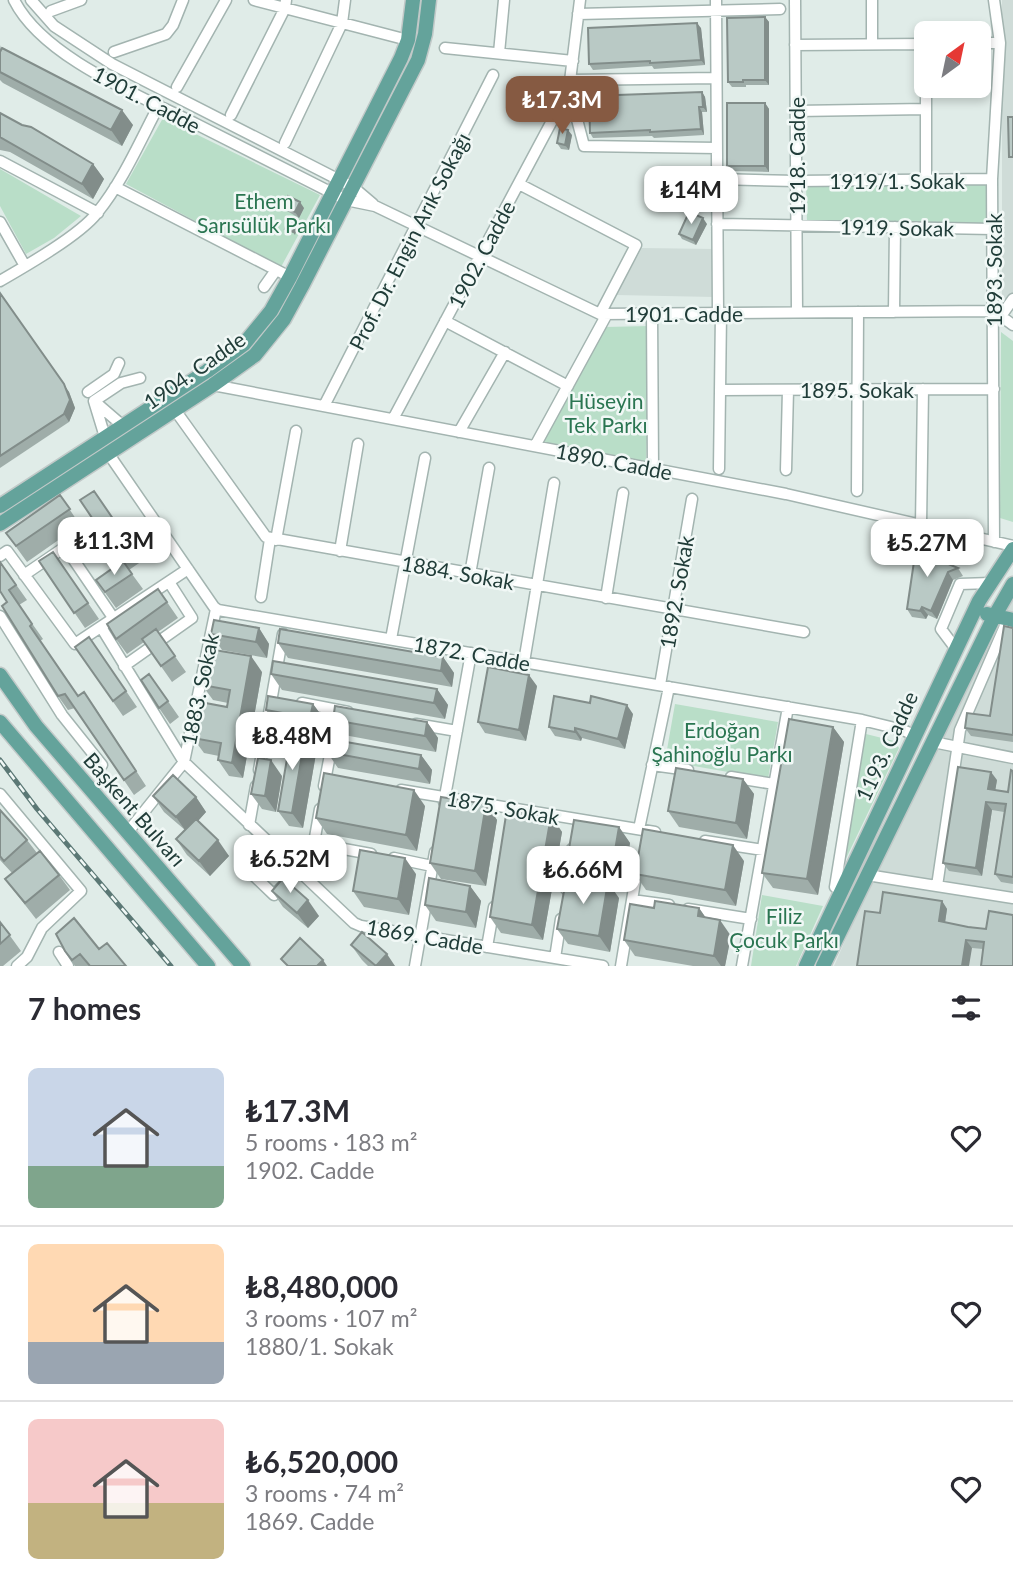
<!DOCTYPE html>
<meta charset="utf-8">
<style>
:root{--surface:#fff;--page:#f2f2f3;--text:#2b2b33;--muted:#7c7c81;--line:#e1e1e2;--accent:#865a42}
body{margin:0;font-family:Lato,sans-serif;background:var(--page);color:var(--text);height:100vh;display:flex;flex-direction:column;font-size:26px;white-space:nowrap}
*{box-sizing:border-box;margin:0}
p{font-size:23px;color:var(--muted)}
.icon{flex:none;width:38px;height:38px;fill:none;stroke:currentColor;stroke-width:2;stroke-linecap:round;stroke-linejoin:round}
.map{position:relative;height:966px;overflow:hidden}
.side{display:flex;flex-direction:column;background:var(--surface);flex:1}
.side>*{flex:none}
.needle{width:46px;rotate:33deg}
.buttons{position:absolute;left:914px;top:21px;display:grid;gap:14px}
.buttons a{display:grid;place-items:center;width:77px;height:77px;border-radius:10px;background:var(--surface);box-shadow:0 4px 10px #0003;font-size:35px}
.price{position:absolute;translate:-50% -60px;padding:0 16px;border-radius:14px;background:#fff;color:#222;font-size:23px;line-height:46px;filter:drop-shadow(0 2px 4px #0008)}
.price::after{content:'';position:absolute;left:50%;top:42px;width:21px;height:16px;margin-left:-10px;background:inherit;clip-path:polygon(0 0,100% 0,50% 100%)}
.price.current{background:var(--accent);color:#fff}
ul{padding:0;list-style:none}
li{display:flex;align-items:center;gap:21px;height:175px;padding:0 28px}
li+li{border-top:2px solid var(--line)}
li span{display:grid;place-items:center;flex:none;width:196px;height:140px;border-radius:10px;color:#555}
li>.icon{margin-inline-start:auto}
span .icon{width:84px;height:84px;fill:#fffc;stroke-width:1}
li b{font-size:30px}
h2{display:flex;justify-content:space-between;align-items:center;height:84px;padding:0 28px;font-size:30px}
.map>svg:first-child{display:block}
.built{fill:#cfdcd8}
.green{fill:#b9dec8}
.lines{fill:none;stroke-linecap:round;stroke-linejoin:round}
.minor-casing{stroke:#a3b4b0;stroke-width:13}
.major-casing{stroke:#c1c9c8;stroke-width:17}
.minor{stroke:#fff;stroke-width:10}
.major{stroke:#64a39b;stroke-width:14}
.rail-casing{stroke:#5b7875;stroke-width:5}
.rail{stroke:#f1f8f6;stroke-width:2.5;stroke-dasharray:8;stroke-linecap:butt}
.wall{fill:#9fada9}
.shaded-wall{fill:#828d8a}
.building{fill:#b9c9c5;stroke:#828d8a;stroke-width:2}
.labels{text-anchor:middle;dominant-baseline:central;stroke-width:5;stroke-linejoin:round;paint-order:stroke}
.street-label{font-size:21px;fill:#213d39;stroke:#f1f8f6}
.park-label{font-size:21px;fill:#2a7551;stroke:#f1f8f6}
</style>
<div class="map">
<svg width="1013" height="966" viewBox="0 0 1013 966">
<rect width="100%" height="100%" fill="#e0ece8"/>
<!-- built -->
<path class="built" d="M1002,0H1013V304L1002,296Z
M642,248L715,249L714,297L616,295Z
M1013,591V966H834L884,851Z"/>
<!-- green -->
<path class="green" d="M163,118L320,195L281,267L126,184Z
M0,169L81,216L54,238L26,254L0,206Z
M989,182L988,224L807,222L806,184Z
M650,326L646,462L539,444L605,327Z
M1001,332L1013,341V522L1000,518Z
M675,704L778,722L768,779L665,761Z
M862,733L894,741L899,748L840,871Z
M762,895L823,906L796,966H751Z"/>
<g class="lines">
<defs>
<path id="minor" d="M14,0C43,58 141,96 198,125C247,150 296,175 346,200L375,206L600,314L994,311L1013,325
M31,0L54,26L112,64L353,187L373,204
M254,0L400,38
M580,0L569,89L584,146L717,148
M716,0L718,313
M795,0L797,312
M872,0V44
M994,0L1000,43L992,179L994,542
M51,11L81,0
M578,14L780,9
M978,43H1000
M795,45L926,44V48
M445,48L573,61
M114,52L166,34L173,25L183,0
M499,53L504,0
M570,80L716,78
M926,86V180
M177,87L226,0
M796,111L926,109
M231,115L285,8L286,0
M285,143L342,23L345,0
M0,161L98,213
M717,179L796,181L992,179
M519,184L636,245L600,314
M115,187L290,277
M0,222L25,266
M717,224L993,229
M0,281C26,266 80,235 97,213C123,181 140,141 159,105
M264,287L276,270
M894,312L895,227
M652,313L653,469
M1001,316L1013,299
M445,321L568,386
M213,385L786,494L1013,546
M720,390L994,389
M88,392L114,374L119,363
M94,401L121,383L140,378
M94,401L123,426
M94,401L105,437
M324,406L493,75
M175,410L266,537L804,632
M393,419L569,89
M459,432L505,352
M535,446L607,314
M108,453L214,607L218,610L862,720L903,730L914,735
M719,469L721,313
M786,470L788,390
M857,491L858,312
M921,525L923,389
M276,540L296,431
M340,551L358,444
M0,556L7,551L75,644L188,569
M470,574L489,468
M24,575L65,547L114,619
M261,597L270,539
M606,598L623,493
M0,616L62,715L102,765
M101,627L184,762L354,923L361,926L603,966
M391,639L425,458
M956,649L941,629L960,584L991,583
M524,662L554,483
M124,666L192,618L169,582
M660,685L692,499
M302,703L348,712
M416,724L457,731
M933,742L1013,758
M652,765L688,770
M259,770L283,634
M731,777L774,784
M324,786L338,713
M401,790L655,832
M0,794L81,891L42,928L27,957L17,966
M444,802L471,653
M249,825L256,786
M639,829L669,687
M127,833L184,762L216,609
M705,841L763,850
M314,843L320,809
M281,855L291,847L306,842L371,854
M394,858L432,866
M248,870L274,895L298,870
M867,875L1013,898
M937,886L960,730L1008,619
M835,887L862,720
M566,889L572,849
M632,900L669,905
M688,909L751,919
M487,947L494,907
M59,952L68,966
M555,958L561,919
M415,966L435,852
M621,966L638,864
M742,966L788,707"/>
<path id="major" d="M0,506L207,371L244,344L271,311L290,277L401,58L408,40L413,0
M0,524L213,385L255,355L284,319L302,286L418,60L425,34L429,0
M987,614L1013,620
M0,675L36,726L243,966
M0,722L208,966
M806,966L979,601L1013,549
M823,966L994,617L1013,584"/>
</defs>
<!-- minor casing -->
<use href="#minor" class="minor-casing"/>
<!-- major casing -->
<use href="#major" class="major-casing"/>
<!-- minor -->
<use href="#minor" class="minor"/>
<!-- major -->
<use href="#major" class="major"/>
<defs>
<path id="rail" d="M0,760L37,809L171,966"/>
</defs>
<!-- rail casing -->
<use href="#rail" class="rail-casing"/>
<!-- rail -->
<use href="#rail" class="rail"/>
</g>
<!-- wall -->
<path class="wall" d="M765,17L769,22V85H746V87H732L728,82Z
M701,28L705,65L654,69L652,66L593,70L589,64Z
M0,45L1,49L133,125L122,146L3,83L0,80Z
M702,92L705,97L707,112H702L704,135L654,138L652,136L593,138L590,133Z
M765,103L769,109V172L731,171L727,166Z
M0,113L93,164L104,179L93,199L10,152L0,150Z
M572,135L569,150L561,149L557,143Z
M283,206L304,208L299,218L287,211Z
M707,224L696,245L682,239L679,234Z
M0,294L69,392L75,408L69,422L0,468Z
M94,491L142,561L129,570L143,589L116,608L96,580L122,562L80,500Z
M60,495L80,525L27,562L6,533Z
M53,552L99,619L85,628L39,561Z
M945,552L951,560L949,564L958,568L963,576L953,580L937,619L928,615L926,619L912,617L907,609Z
M0,562L27,600L19,605L43,639L40,641L78,696L94,706L146,786L134,795L75,708L68,710L58,696L7,602Z
M158,589L178,618L158,632L186,672L172,682L144,642L127,654L116,639Z
M259,628L269,644L267,658L222,650L211,634Z
M1013,628V742L971,736L965,728L990,716Z
M89,637L137,707L123,716L75,647Z
M278,643L443,657L454,673L452,687L288,658Z
M262,672L243,778L229,776L218,760L219,756L204,753L193,738L227,707L228,703L213,700L202,685Z
M149,674L179,717L170,724L159,708Z
M271,674L437,689L448,705L445,719L282,690Z
M537,686L526,741L485,733L478,722Z
M590,703L633,714L625,749L582,738L581,741L555,736L549,727Z
M313,704L324,719L321,733L277,725L266,710Z
M333,720L427,722L438,738L436,752L344,735Z
M833,727L844,742L818,895L773,888L762,873Z
M306,732L317,748L303,828L289,826L278,811Z
M327,752L421,755L432,770L430,784L338,768Z
M1013,771V884L1001,882L995,874L1004,812L992,810L982,876L949,871L943,863L997,780L995,790L1008,792Z
M282,776L276,812L262,809L251,794Z
M743,779L754,794L747,839L679,827L668,811Z
M153,796L196,797L206,812L198,821L229,856L210,876L187,855L176,839L185,830L164,812Z
M486,804L497,820L486,886L441,879L430,863Z
M425,806L417,851L327,834L316,818Z
M0,810L27,840L37,853L59,875L70,890L36,919L5,879L12,873L0,860Z
M551,816L562,832L543,940L501,933L490,917Z
M619,827L630,843L623,883L578,876L567,860Z
M744,861L736,906L646,890L635,874Z
M416,874L409,915L364,907L353,891Z
M470,886L481,901L476,928L436,921L425,905Z
M272,891L319,916L308,928L283,907Z
M619,898L610,952L568,944L557,929Z
M942,901L947,909L945,923L986,929L983,949L972,948L880,913Z
M654,908H699L706,918L731,936L725,966H693L635,956L624,940Z
M0,922L21,951L3,966H0Z
M351,945L395,966H368L362,960Z
M99,949L126,966H75L65,951Z"/>
<!-- shaded-wall -->
<path class="shaded-wall" d="M765,17L769,22V85L765,80Z
M697,23L701,28L705,65L701,60Z
M702,92L705,97L707,112L703,107Z
M765,103L769,109V172L765,166Z
M699,107L702,112L704,135L701,129Z
M122,110L133,125L122,146L111,130Z
M568,130L572,135L569,150L565,145Z
M93,164L104,179L93,199L82,184Z
M300,202L304,208L299,218L295,212Z
M703,218L707,224L696,245L693,240Z
M297,220L299,223L295,235L293,232Z
M0,293L69,392L75,408L69,422L64,414Z
M945,552L951,560L947,569L941,561Z
M948,572L953,580L937,619L931,611Z
M922,607L928,615L926,619L920,611Z
M259,628L269,644L267,658L256,642Z
M251,656L262,672L243,778L232,763Z
M443,657L454,673L452,687L441,671Z
M529,675L537,686L526,741L519,730Z
M437,689L448,705L445,719L434,703Z
M313,704L324,719L321,733L310,718Z
M627,705L633,714L625,749L618,739Z
M427,722L438,738L436,752L425,736Z
M833,727L844,742L818,895L807,879Z
M575,728L582,738L581,741L575,732Z
M306,732L317,748L303,828L292,813Z
M421,755L432,770L430,784L419,769Z
M271,760L282,776L276,812L265,796Z
M991,772L997,780L994,798L988,789Z
M743,779L754,794L747,839L736,823Z
M414,790L425,806L417,851L406,835Z
M196,797L206,812L187,833L176,817Z
M986,802L992,810L982,876L976,868Z
M486,804L497,820L486,886L475,871Z
M551,816L562,832L543,940L532,925Z
M619,827L630,843L623,883L612,868Z
M218,840L229,856L210,876L199,861Z
M733,845L744,861L736,906L725,890Z
M405,858L416,874L409,915L398,899Z
M608,882L619,898L610,952L599,936Z
M470,886L481,901L476,928L466,912Z
M308,900L319,916L308,928L297,913Z
M942,901L947,909L944,929L939,921Z
M699,908L710,924L698,916Z
M720,920L731,936L725,966H721L714,956Z
M966,940L972,948L969,966H962Z
M387,954L395,966H376Z
M323,960L327,966H317Z"/>
<!-- building -->
<path class="building" d="M765,17V80H743V82H728L727,18Z
M697,23L701,60L650,63V61L589,64L588,28Z
M2,48L122,110L111,130L0,72V52Z
M702,92L703,107H699L701,129L650,132V130L590,133L589,96Z
M727,103H765V166H727Z
M0,113L22,125L31,127L93,164L82,184L0,137Z
M1008,117H1013V157H1009Z
M560,128L568,130L565,145L557,143Z
M288,196L300,202L295,212L283,206Z
M689,212L703,218L693,240L679,234Z
M289,217L297,220L293,232L285,229Z
M0,293L64,384L70,400L64,414L0,456Z
M94,491L131,545L117,555L80,500Z
M60,495L70,509L16,546L6,533Z
M916,548L945,552L941,561L958,568L948,572L931,611L922,607L920,611L907,609Z
M53,552L88,603L74,613L39,561Z
M123,561L132,574L105,592L96,580Z
M0,562L16,585L9,590L32,624L30,626L78,696L84,692L136,771L124,780L65,694L58,696L2,606L7,602L0,591Z
M158,589L167,602L116,639L107,624Z
M214,620L259,628L256,642L211,634Z
M1004,626L1013,628V735L965,728L967,713L990,716Z
M156,629L175,656L161,666L142,639Z
M280,629L443,657L441,671L278,643Z
M89,637L126,691L113,701L75,647Z
M208,649L251,656L232,763L218,760L221,743L193,738L200,702L227,707L230,690L202,685Z
M273,661L437,689L434,703L271,674Z
M488,667L529,675L519,730L478,722Z
M149,674L168,701L159,708L141,680Z
M268,696L313,704L310,718L266,710Z
M554,696L590,703L591,696L627,705L618,739L575,728V732L549,727Z
M335,706L427,722L425,736L333,720Z
M789,719L833,727L807,879L762,873Z
M292,730L306,732L292,813L278,811Z
M329,739L421,755L419,769L327,752Z
M258,758L271,760L265,796L251,794Z
M958,767L991,772L988,789L1008,792L1011,770L1013,771V877L995,874L1006,804L986,802L976,868L943,863Z
M676,768L743,779L736,823L668,811Z
M324,773L414,790L406,835L316,818Z
M173,775L196,797L176,817L153,796Z
M441,797L486,804L475,871L430,863Z
M507,809L551,816L532,925L490,917Z
M0,810L27,840L4,861L0,856Z
M196,819L218,840L199,861L176,839Z
M574,820L619,827L612,868L567,860Z
M643,829L733,845L725,890L635,874Z
M360,850L405,858L398,899L353,891Z
M40,851L59,875L25,903L5,879Z
M567,875L608,882L599,936L557,929Z
M283,878L308,900L297,913L272,891Z
M429,878L470,886L466,912L425,905Z
M883,892L942,901L939,921L968,927L986,929L989,911L1013,915V966H981L984,942L966,940L962,966H857L865,911L880,913Z
M655,901L699,908L698,916L720,920L714,956L624,940L630,904L654,908Z
M74,918L99,949L107,943L126,966H90L80,954L72,960L65,951L56,934Z
M0,922L10,935L0,944Z
M362,932L387,954L376,966L351,945Z
M300,938L323,960L317,966H288L281,959Z"/>
<g class="labels">
<!-- street labels -->
<g class="street-label">
<text transform="translate(147 99) rotate(28)">1901. Cadde</text>
<text transform="translate(796 156) rotate(-90)">1918. Cadde</text>
<text x="897" y="180">1919/1. Sokak</text>
<text transform="translate(897 227) rotate(1)">1919. Sokak</text>
<text transform="translate(409 241) rotate(-63)">Prof. Dr. Engin Arık Sokağı</text>
<text transform="translate(481 254) rotate(-62)">1902. Cadde</text>
<text transform="translate(993 270) rotate(-90)">1893. Sokak</text>
<text x="684" y="313">1901. Cadde</text>
<text transform="translate(194 370) rotate(-35)">1904. Cadde</text>
<text x="857" y="389">1895. Sokak</text>
<text transform="translate(614 461) rotate(11)">1890. Cadde</text>
<text transform="translate(458 572) rotate(10)">1884. Sokak</text>
<text transform="translate(676 592) rotate(-80)">1892. Sokak</text>
<text transform="translate(472 653) rotate(10)">1872. Cadde</text>
<text transform="translate(199 689) rotate(-78)">1883. Sokak</text>
<text transform="translate(886 746) rotate(-65)">1193. Cadde</text>
<text transform="translate(503 807) rotate(10)">1875. Sokak</text>
<text transform="translate(135 809) rotate(49)">Başkent Bulvarı</text>
<text transform="translate(425 936) rotate(10)">1869. Cadde</text>
</g>
<!-- park labels -->
<g class="park-label">
<text x="264" y="200">Ethem<tspan x="264" dy="24">Sarısülük Parkı</tspan></text>
<text x="606" y="400">Hüseyin<tspan x="606" dy="24">Tek Parkı</tspan></text>
<text x="722" y="729">Erdoğan<tspan x="722" dy="24">Şahinoğlu Parkı</tspan></text>
<text x="784" y="915">Filiz<tspan x="784" dy="24">Çocuk Parkı</tspan></text>
</g>
</g>
</svg>
<div class="buttons">
<a><svg class="needle" viewBox="-14 -14 28 28"><path d="M0-13l5 13h-10z" fill="#e53935"/><path d="M0 13l5-13h-10z" fill="#7c7c81"/></svg></a>
</div>
<b class="price current" style="left:562px;top:136px">₺17.3M</b>
<b class="price" style="left:691px;top:226px">₺14M</b>
<b class="price" style="left:114px;top:577px">₺11.3M</b>
<b class="price" style="left:927px;top:579px">₺5.27M</b>
<b class="price" style="left:292px;top:772px">₺8.48M</b>
<b class="price" style="left:290px;top:895px">₺6.52M</b>
<b class="price" style="left:583px;top:906px">₺6.66M</b>
</div>
<section class="side">
<h2>7 homes<svg class="icon" aria-label="filters" viewBox="0 0 24 24"><path d="M4 7h16M4 17h16"/><circle cx="9" cy="7" r="2"/><circle cx="15" cy="17" r="2"/></svg></h2>
<ul>
<li><span style="background:linear-gradient(#c9d6e8 70%,#7fa58c 0)"><svg class="icon" aria-label="home" viewBox="0 0 24 24"><path d="M3 11l9-7 9 7M6 9v11h12V9"/></svg></span><div><b>₺17.3M</b><p>5 rooms · 183 m²</p><p>1902. Cadde</p></div><svg class="icon" aria-label="heart" viewBox="0 0 24 24"><path d="M12 20l-8-8c-3-5 5-10 8-4 3-6 11-1 8 4z"/></svg></li>
<li><span style="background:linear-gradient(#ffd9b3 70%,#9aa5b1 0)"><svg class="icon" aria-label="home" viewBox="0 0 24 24"><path d="M3 11l9-7 9 7M6 9v11h12V9"/></svg></span><div><b>₺8,480,000</b><p>3 rooms · 107 m²</p><p>1880/1. Sokak</p></div><svg class="icon" aria-label="heart" viewBox="0 0 24 24"><path d="M12 20l-8-8c-3-5 5-10 8-4 3-6 11-1 8 4z"/></svg></li>
<li><span style="background:linear-gradient(#f6c9c9 60%,#c2b280 0)"><svg class="icon" aria-label="home" viewBox="0 0 24 24"><path d="M3 11l9-7 9 7M6 9v11h12V9"/></svg></span><div><b>₺6,520,000</b><p>3 rooms · 74 m²</p><p>1869. Cadde</p></div><svg class="icon" aria-label="heart" viewBox="0 0 24 24"><path d="M12 20l-8-8c-3-5 5-10 8-4 3-6 11-1 8 4z"/></svg></li>
</ul>
</section>
